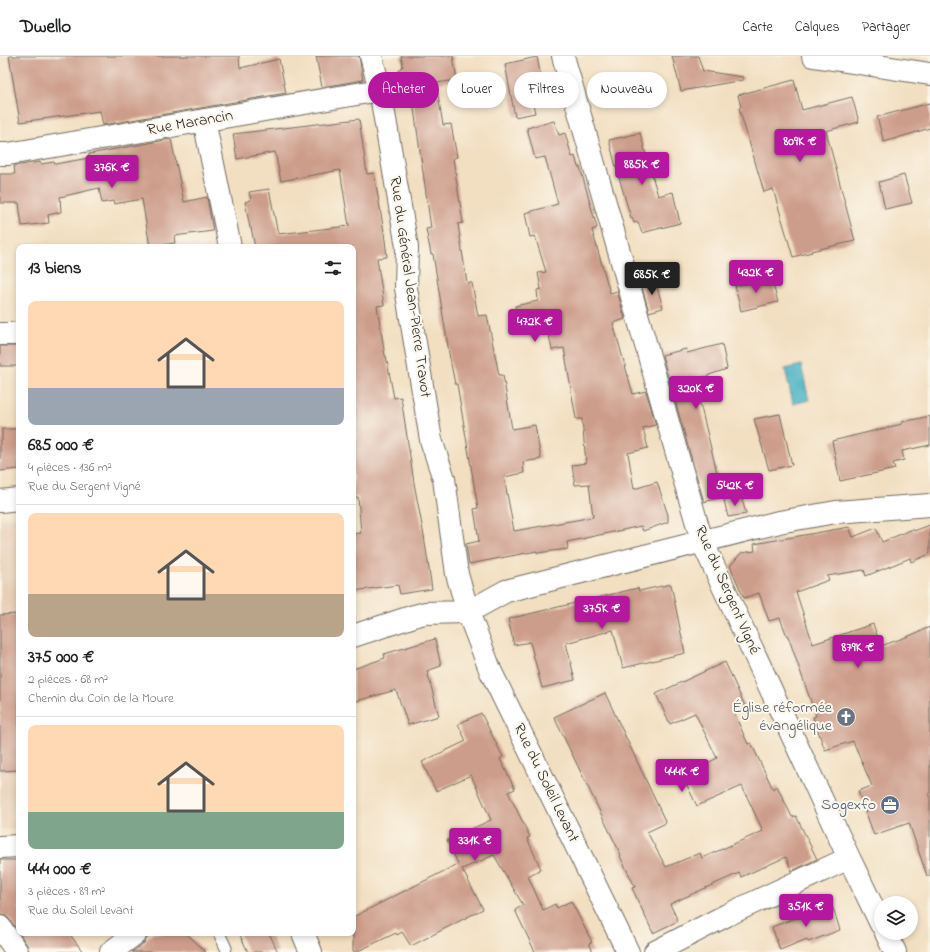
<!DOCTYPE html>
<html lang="fr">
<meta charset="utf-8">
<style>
:root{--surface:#fff;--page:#f2f2f2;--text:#202124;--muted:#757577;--line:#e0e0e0;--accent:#b5179e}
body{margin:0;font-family:"Indie Flower",sans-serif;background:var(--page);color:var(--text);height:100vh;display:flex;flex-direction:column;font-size:15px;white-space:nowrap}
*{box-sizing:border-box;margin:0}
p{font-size:13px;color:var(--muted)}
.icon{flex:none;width:22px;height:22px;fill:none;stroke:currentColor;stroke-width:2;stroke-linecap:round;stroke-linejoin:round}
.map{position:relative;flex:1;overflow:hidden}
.sheet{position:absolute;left:16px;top:188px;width:340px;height:692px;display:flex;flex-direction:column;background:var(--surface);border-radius:8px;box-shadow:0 2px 6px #0003}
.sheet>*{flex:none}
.hud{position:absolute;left:368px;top:16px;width:380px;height:36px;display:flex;gap:8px}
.buttons{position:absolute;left:874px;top:840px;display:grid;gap:8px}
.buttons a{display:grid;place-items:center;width:44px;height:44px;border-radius:50%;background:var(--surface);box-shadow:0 2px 6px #0003;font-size:20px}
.price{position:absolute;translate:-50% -34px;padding:0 9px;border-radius:4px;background:var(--accent);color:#fff;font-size:13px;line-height:26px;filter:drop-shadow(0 1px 2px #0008)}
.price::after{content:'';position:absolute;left:50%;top:24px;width:12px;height:9px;margin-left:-6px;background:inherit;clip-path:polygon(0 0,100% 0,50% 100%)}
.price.selected{background:#222;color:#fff}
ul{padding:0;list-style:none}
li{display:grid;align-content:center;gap:8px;height:212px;padding:0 12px}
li+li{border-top:1px solid var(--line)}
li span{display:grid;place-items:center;height:124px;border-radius:8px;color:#555}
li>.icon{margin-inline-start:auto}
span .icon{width:72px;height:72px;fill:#fffc;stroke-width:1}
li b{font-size:17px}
h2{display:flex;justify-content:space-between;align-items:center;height:48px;padding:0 12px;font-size:17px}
.tag{padding:0 14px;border-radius:18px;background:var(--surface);box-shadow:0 2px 6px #0003;font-size:14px;line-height:36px}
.tag.selected{background:var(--accent);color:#fff}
header{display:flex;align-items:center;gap:24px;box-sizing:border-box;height:56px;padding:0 20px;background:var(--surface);border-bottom:1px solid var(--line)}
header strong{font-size:19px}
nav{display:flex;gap:22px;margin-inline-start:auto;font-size:14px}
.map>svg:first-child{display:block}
.built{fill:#e8cfb6}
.water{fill:#44b1c2;stroke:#386e76}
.building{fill:#cd9d8b}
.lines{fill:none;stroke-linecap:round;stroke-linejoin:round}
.service-casing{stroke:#716a60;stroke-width:13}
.minor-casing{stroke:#716a60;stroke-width:24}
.service{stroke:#fff;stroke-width:11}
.minor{stroke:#fff;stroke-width:22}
.labels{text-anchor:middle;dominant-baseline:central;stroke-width:4;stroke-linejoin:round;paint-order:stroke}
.street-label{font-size:16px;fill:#2b2b2b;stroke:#fbf7ec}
.worship-label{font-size:16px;fill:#5b616d;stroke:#fbf7ec;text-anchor:end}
.service-label{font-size:16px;fill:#4e5e75;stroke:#fbf7ec;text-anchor:end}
</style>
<header>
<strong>Dwello</strong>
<nav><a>Carte</a><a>Calques</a><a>Partager</a></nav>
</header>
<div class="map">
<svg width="930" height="896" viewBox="0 0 930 896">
<rect width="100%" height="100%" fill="#fbf7ec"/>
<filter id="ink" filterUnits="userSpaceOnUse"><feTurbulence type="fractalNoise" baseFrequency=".025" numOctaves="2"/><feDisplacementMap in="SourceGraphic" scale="8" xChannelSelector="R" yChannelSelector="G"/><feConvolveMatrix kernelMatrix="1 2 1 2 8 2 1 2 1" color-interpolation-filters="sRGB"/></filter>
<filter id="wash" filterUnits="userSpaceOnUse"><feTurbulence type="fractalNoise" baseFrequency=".012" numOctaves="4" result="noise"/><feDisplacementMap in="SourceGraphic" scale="16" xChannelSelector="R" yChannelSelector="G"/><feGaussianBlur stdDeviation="0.9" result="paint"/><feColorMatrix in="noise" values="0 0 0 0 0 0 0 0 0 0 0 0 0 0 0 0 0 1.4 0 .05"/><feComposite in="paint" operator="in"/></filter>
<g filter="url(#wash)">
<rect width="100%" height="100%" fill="#f2dfc1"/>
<!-- built -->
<path class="built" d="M19,461V773L18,774L0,773V462Z"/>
<!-- water -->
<path class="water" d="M801,309L809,344L793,348L785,313Z"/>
<g id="blocks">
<!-- building -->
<path class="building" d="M9,0H239L240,12L279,3L286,37L103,69L100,55L20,66Z
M316,0H359L363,24L322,31Z
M401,0H453L457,24L436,27L443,69L451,68L457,101L453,102L463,167L458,168L467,227H472L478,260L487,259L499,319H503L512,373L535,369L541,403L523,406L524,417L504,421L514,475L593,461L589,428L575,429L572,409L586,407L582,363H576L564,292L552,294L546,264L517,269L515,250L538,245L537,234L541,233L538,217L546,216L535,180L530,181L525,157L558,148L545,101L535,103L527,72L554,65L559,79L565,77L572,101L575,100L578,111H580L597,172L592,174L610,237L617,235L625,263L613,267L633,338L646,335L656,369L643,372L648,392L628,397L634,433L657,426L668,459V466L643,475L641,470L567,486L568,493L537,497V495L469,508L466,488L479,485L474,453L478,452L457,328H455L450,303L433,198H431L426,173L431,172L411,32L408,33L406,24L398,16L403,10Z
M672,0H698L703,15L743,21V24L681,35Z
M537,1L543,32L530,35L535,57L515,61L505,8Z
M794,24L802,54L852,41L859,66L826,75L855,185L811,195L812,196L793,201L773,133L764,136L739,52L741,51L738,39Z
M930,47V72L884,86L877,61Z
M359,63L367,118L374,117L384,176L387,201L377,202L384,249L377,250L385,300H386L394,342L401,341L414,427L424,480L432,533L400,538L398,529L353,535V478L361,477L358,441L353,442V305H355L353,289V191H255L251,172H250L245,146L251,144L249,136L269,133L278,178L349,170L340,114L281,125L275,96L237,103L233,78Z
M640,77L658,140L673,136L680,167L642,177L638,166L634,167L632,162H631L617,115L609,84Z
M171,83L184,146L207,141L213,175L174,180L175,187L150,191L142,143L114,148L113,145L102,147L99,132L60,141L61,156L48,159L49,167L22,170L19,147H0V118H15L14,110L40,106L41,108L54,106L55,108L89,102V98Z
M904,119L912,147L885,153L879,126Z
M771,222L778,246L741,255L735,230Z
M655,224L663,252L649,256L641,228Z
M722,288L727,313L709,319V320L694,323L723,441L704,446L662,299L686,293L687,297Z
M0,290H19V310H0Z
M780,358L792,409L769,414L754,363Z
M930,360V389L902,395L904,404L893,407L895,413L840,425L832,385L902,368V366Z
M2,373H19V413L0,415V385L2,384Z
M741,439L746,458L728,461L724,444Z
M930,469V498L911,506L910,502L866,520L864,514L827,520L829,524L796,536L813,588L873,568L881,590L909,580L930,571V820H927L909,767L874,779L858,735L872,730L853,685L825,694L813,661L816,660L788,580H787L780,562L769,565L759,537L744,542L730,510L741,497L755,495L754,488L849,471L853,481L876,472L882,486L913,473L914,475Z
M671,528L685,597L623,612L613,574L566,587L575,624L542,632L530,586L514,589L508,563L638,532L639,535Z
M19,558V714L0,715V559Z
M435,583L441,610L427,615L439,660L408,669L396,634L353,646V613L385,602L384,598Z
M725,606L746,652L734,657L748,688L751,687L773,733L777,730L792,761L796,760L817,803L792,815L786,801L741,821L739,817L670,848L678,865L653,877L632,832L635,831L620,800L621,799L554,661L605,637L666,767L647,776L666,811L700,797L702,802L763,775L742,730L697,750L683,721L717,702L695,657L670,668L656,638Z
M481,657L503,701L500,703L515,733L508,736L530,781L527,782L541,813L528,820L543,854L555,848L557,852L571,845L592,886L589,887L593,896H535L515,854L523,849L494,799L462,813L483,853L411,890L402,876L397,879L396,877L356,896H353V861L458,808L447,784L491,764L471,719L436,735L422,706L466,685L458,668Z
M0,804H19V877L10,864L6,860L2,859L0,856Z
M833,852L840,874L808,886L807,883L780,894L772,871L818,853L819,856Z
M21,877H69L83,896H29L27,889L20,878Z
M154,877H186L206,896H132L144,887L147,882Z
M239,877H269L278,896H248Z"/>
</g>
</g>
<g filter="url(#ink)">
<use href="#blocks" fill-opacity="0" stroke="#716a60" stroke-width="1"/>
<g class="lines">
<defs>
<path id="service" d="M219,877L226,892"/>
<path id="minor" d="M371,0L380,34L407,191L406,232L431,384L444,423L457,518L468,556L491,616L628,896
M563,0L702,485L849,802L881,868
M813,0L930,18
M204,64L230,191
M0,98H8L380,34
M0,278H19
M0,445L19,443
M353,580L414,560L425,557L468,556L506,535L779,466L836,456L930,449
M0,791L19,790
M0,871L17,896
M303,877L311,896
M886,877L895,896
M111,896L136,877
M655,896L727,859L849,802"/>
</defs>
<!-- service casing -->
<use href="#service" class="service-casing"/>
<!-- minor casing -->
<use href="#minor" class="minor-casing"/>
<!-- service -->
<use href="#service" class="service"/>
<!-- minor -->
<use href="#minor" class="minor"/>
</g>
</g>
<!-- icons -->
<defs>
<symbol id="church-disc" viewBox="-11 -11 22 22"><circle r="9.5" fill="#6b7280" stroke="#fbf7ec"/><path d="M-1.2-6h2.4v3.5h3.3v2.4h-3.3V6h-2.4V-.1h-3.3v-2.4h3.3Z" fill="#fff"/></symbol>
<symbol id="office-disc" viewBox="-11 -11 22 22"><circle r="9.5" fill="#5c6f8a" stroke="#fbf7ec"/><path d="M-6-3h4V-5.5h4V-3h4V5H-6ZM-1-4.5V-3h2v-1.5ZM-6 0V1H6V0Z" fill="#fff"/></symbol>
</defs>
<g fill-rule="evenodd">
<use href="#church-disc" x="835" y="650" width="22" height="22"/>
<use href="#office-disc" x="879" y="738" width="22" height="22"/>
</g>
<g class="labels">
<!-- street labels -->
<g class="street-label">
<text transform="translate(190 67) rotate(-10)">Rue Marancin</text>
<text transform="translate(410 231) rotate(82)">Rue du Général Jean-Pierre Travot</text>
<text transform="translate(727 534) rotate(66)">Rue du Sergent Vigné</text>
<text transform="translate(546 727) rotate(64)">Rue du Soleil Levant</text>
</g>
<!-- worship labels -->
<g class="worship-label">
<text x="832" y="652">Église réformée<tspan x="832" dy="18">évangélique</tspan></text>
</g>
<!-- service labels -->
<g class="service-label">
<text x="876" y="749">Sogexfo</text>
</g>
</g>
</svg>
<div class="buttons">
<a><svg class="icon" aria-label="layers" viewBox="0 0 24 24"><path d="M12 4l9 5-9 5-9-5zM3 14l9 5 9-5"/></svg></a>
</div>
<b class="price" style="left:800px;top:107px">809K €</b>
<b class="price" style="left:642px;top:130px">885K €</b>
<b class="price" style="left:112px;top:133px">376K €</b>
<b class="price" style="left:756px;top:238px">432K €</b>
<b class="price selected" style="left:652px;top:240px">685K €</b>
<b class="price" style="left:535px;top:287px">472K €</b>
<b class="price" style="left:696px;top:354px">320K €</b>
<b class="price" style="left:735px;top:451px">542K €</b>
<b class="price" style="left:602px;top:574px">375K €</b>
<b class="price" style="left:858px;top:613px">879K €</b>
<b class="price" style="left:682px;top:737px">444K €</b>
<b class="price" style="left:475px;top:806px">331K €</b>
<b class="price" style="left:806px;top:872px">351K €</b>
<div class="hud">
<a class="tag selected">Acheter</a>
<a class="tag">Louer</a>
<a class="tag">Filtres</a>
<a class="tag">Nouveau</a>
</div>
<section class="sheet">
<h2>13 biens<svg class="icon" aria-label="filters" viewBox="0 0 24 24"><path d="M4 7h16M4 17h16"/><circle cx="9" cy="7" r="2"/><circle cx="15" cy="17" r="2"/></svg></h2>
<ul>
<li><span style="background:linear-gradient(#ffd9b3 70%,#9aa5b1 0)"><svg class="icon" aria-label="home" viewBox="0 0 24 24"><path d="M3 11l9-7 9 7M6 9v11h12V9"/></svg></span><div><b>685 000 €</b><p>4 pièces · 136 m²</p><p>Rue du Sergent Vigné</p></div></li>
<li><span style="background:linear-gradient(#ffd9b3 65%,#b9a48a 0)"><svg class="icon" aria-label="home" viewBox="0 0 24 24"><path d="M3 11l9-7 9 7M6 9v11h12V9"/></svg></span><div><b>375 000 €</b><p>2 pièces · 68 m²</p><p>Chemin du Coin de la Moure</p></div></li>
<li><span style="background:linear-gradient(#ffd9b3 70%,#7fa58c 0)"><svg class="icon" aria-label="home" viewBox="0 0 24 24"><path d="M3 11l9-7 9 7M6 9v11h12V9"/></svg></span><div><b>444 000 €</b><p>3 pièces · 89 m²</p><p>Rue du Soleil Levant</p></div></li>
</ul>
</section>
</div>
